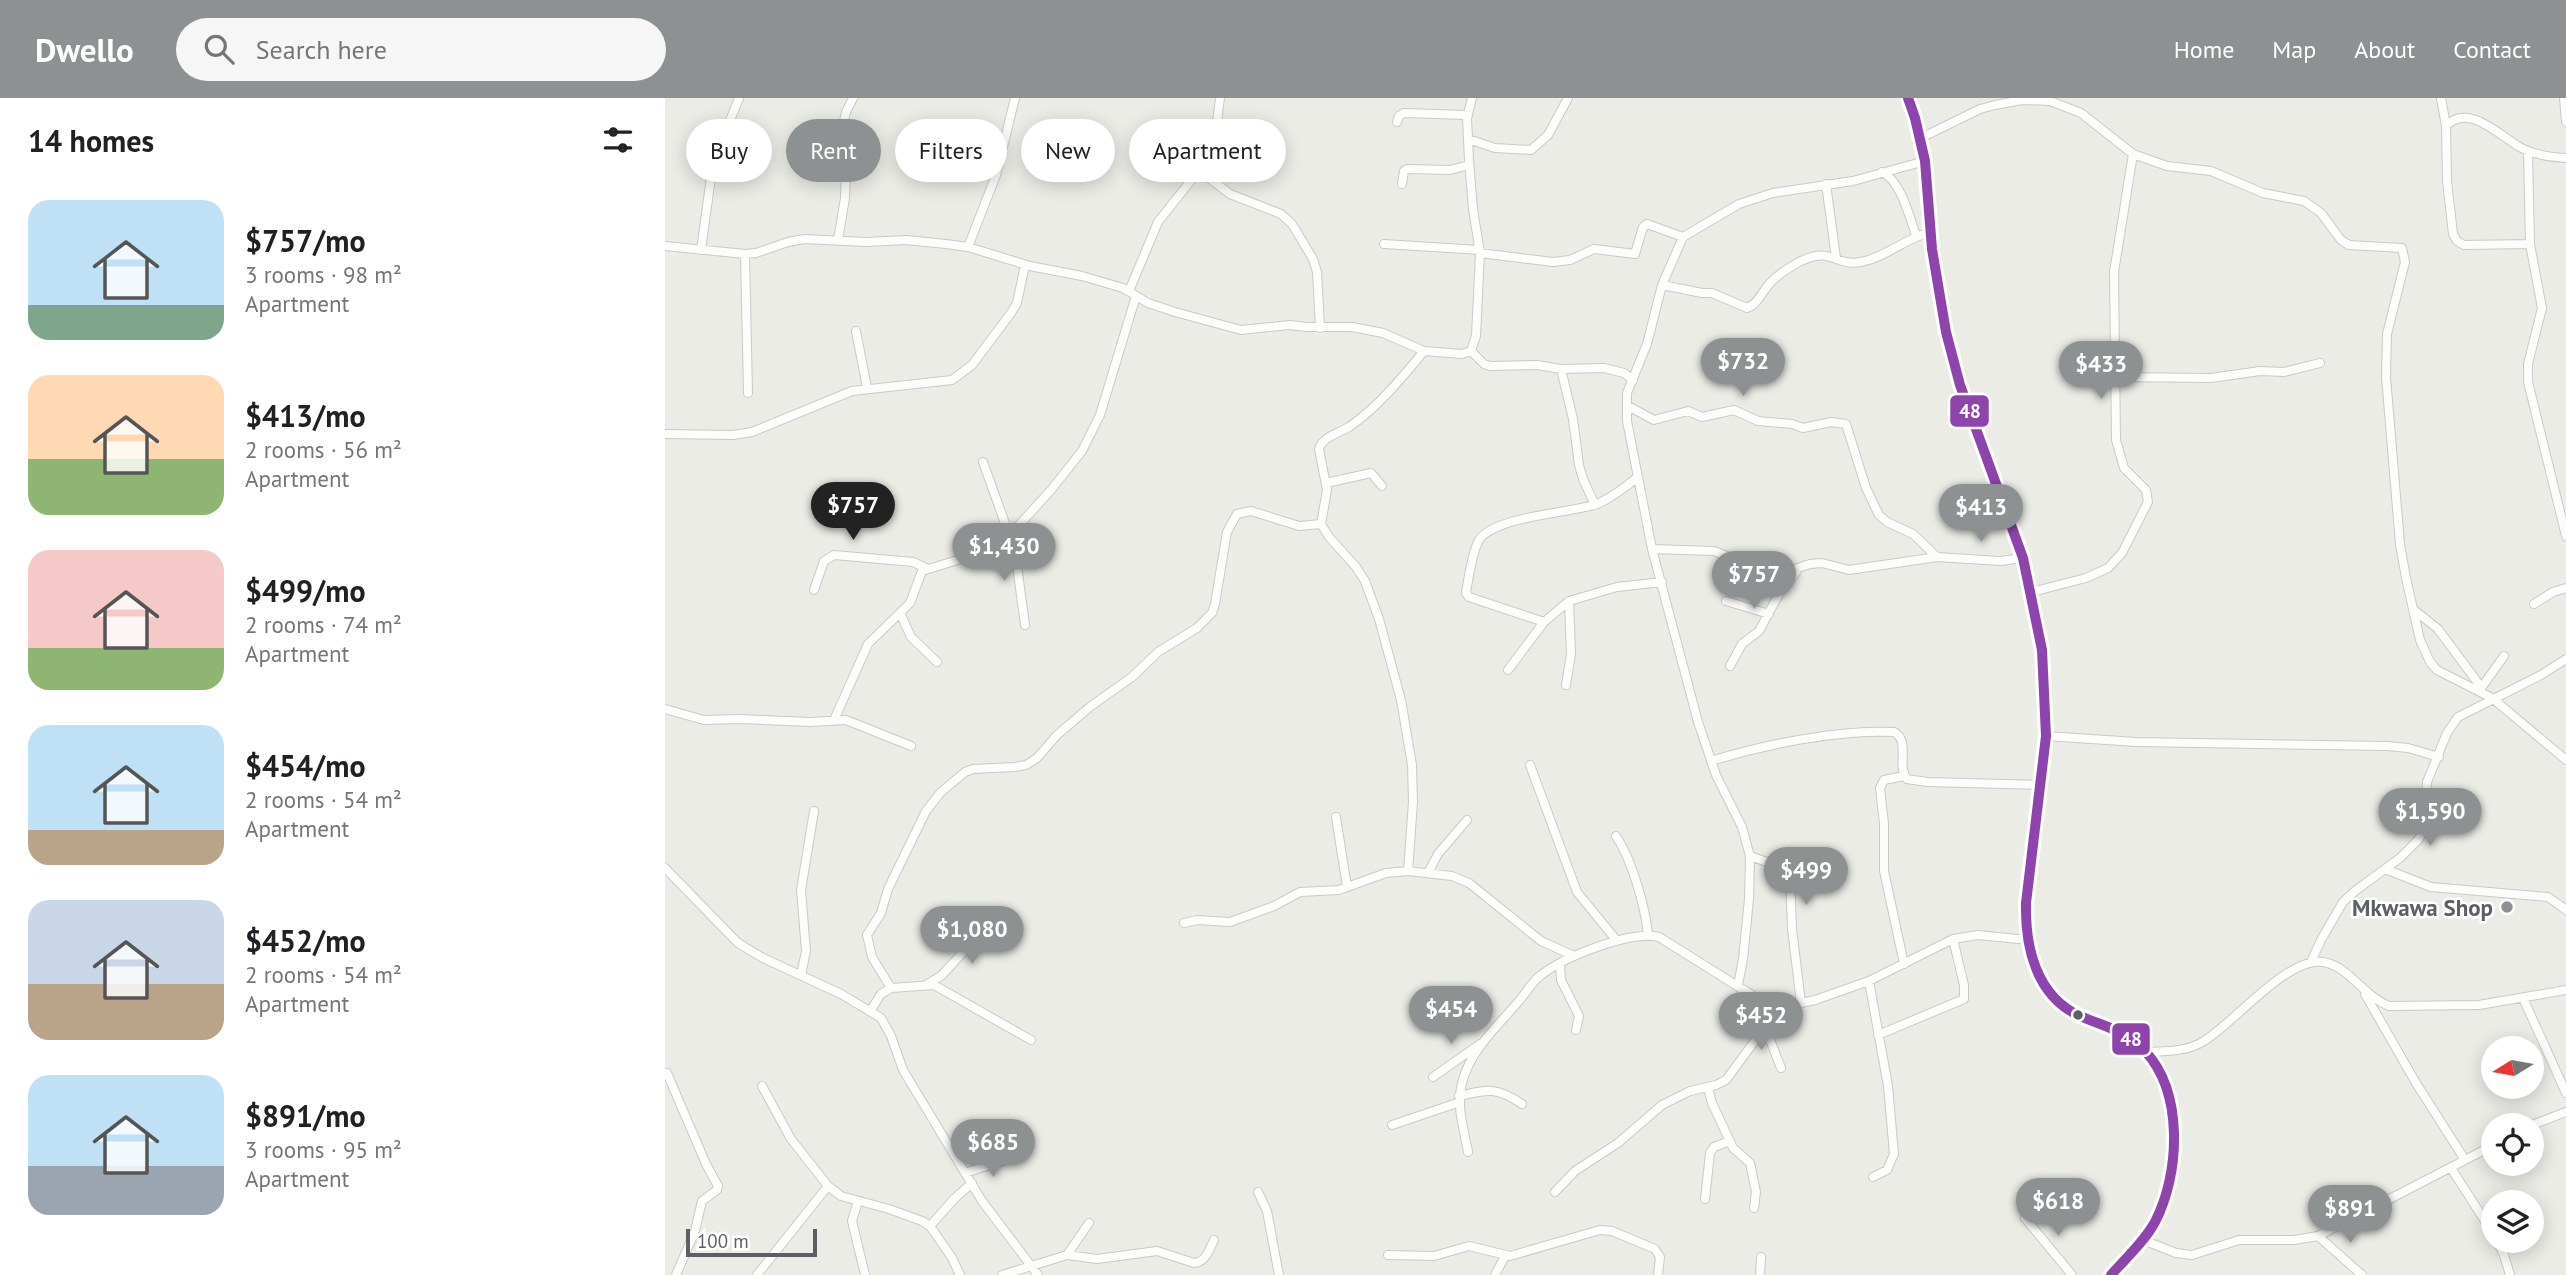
<!DOCTYPE html>
<meta charset="utf-8">
<style>
:root{--surface:#fff;--page:#f6f6f6;--text:#202124;--muted:#757577;--accent:#8e9192}
body{margin:0;font-family:"PT Sans",sans-serif;background:var(--page);color:var(--text);height:100vh;display:flex;flex-direction:column;font-size:26px;white-space:nowrap}
*{box-sizing:border-box;margin:0}
p{font-size:23px;color:var(--muted)}
.icon{flex:none;width:38px;height:38px;fill:none;stroke:currentColor;stroke-width:2;stroke-linecap:round;stroke-linejoin:round}
.map{position:relative;flex:1;overflow:hidden}
.details{display:flex;flex-direction:column;background:var(--surface);width:665px}
.details>*{flex:none}
.banner{position:absolute;left:21px;top:21px;width:665px;height:63px;display:flex;gap:14px}
.needle{width:46px;rotate:259deg}
.tools{position:absolute;left:1816px;top:938px;display:grid;gap:14px}
.tools a{display:grid;place-items:center;width:63px;height:63px;border-radius:50%;background:var(--surface);box-shadow:0 4px 18px #0003;font-size:35px}
.scale{position:absolute;left:21px;bottom:18px;width:131px;box-sizing:border-box;padding-left:7px;border:4px solid #5c6065;border-top:0;font-size:19px;line-height:24px;white-space:nowrap;color:#5c6065;-webkit-text-stroke:5px #fff;paint-order:stroke}
.price{position:absolute;translate:-50% -60px;padding:0 16px;border-radius:24px;background:var(--accent);color:#fff;font-size:23px;line-height:46px;filter:drop-shadow(0 2px 4px #0008)}
.price::after{content:'';position:absolute;left:50%;top:42px;width:21px;height:16px;margin-left:-10px;background:inherit;clip-path:polygon(0 0,100% 0,50% 100%)}
.price.current{background:#222;color:#fff}
ul{padding:0;list-style:none}
li{display:flex;align-items:center;gap:21px;height:175px;padding:0 28px}
li span{display:grid;place-items:center;flex:none;width:196px;height:140px;border-radius:21px;color:#555}
li>.icon{margin-inline-start:auto}
span .icon{width:84px;height:84px;fill:#fffc;stroke-width:1}
li b{font-size:30px}
h2{display:flex;justify-content:space-between;align-items:center;height:84px;padding:0 28px;font-size:30px}
.pill{padding:0 24px;border-radius:32px;background:var(--surface);box-shadow:0 4px 18px #0003;font-size:24px;line-height:63px}
.pill.current{background:var(--accent);color:#fff}
header{display:flex;align-items:center;gap:42px;box-sizing:border-box;height:98px;padding:0 35px;background:var(--accent);color:#fff}
header strong{font-size:33px}
nav{display:flex;gap:38px;margin-inline-start:auto;font-size:24px}
.search{width:490px;height:63px;background:var(--page);display:flex;align-items:center;gap:18px;box-sizing:border-box;padding:0 24px;border-radius:38px;color:var(--muted);font-size:26px}
main{display:flex;flex:1;min-height:0}
.map>svg:first-child{display:block}
.lines{fill:none;stroke-linecap:round;stroke-linejoin:round}
.street-casing{stroke:#c9c9c7;stroke-width:10}
.secondary-casing{stroke:#c9cac9;stroke-width:13}
.street{stroke:#fcfcfb;stroke-width:8}
.secondary{stroke:#fcfcfb;stroke-width:10}
.bus-1-casing{stroke:#fff;stroke-width:16}
.bus-1{stroke:#8e44ad;stroke-width:10}
.poi-dot{fill:#8e9192;stroke:#fff;stroke-width:2.5}
.bus-dot{fill:#5c6065;stroke:#fff;stroke-width:2.5}
.labels{text-anchor:middle;dominant-baseline:central;stroke-width:5;stroke-linejoin:round;paint-order:stroke}
.poi-label{font-size:23px;font-weight:bold;fill:#5c6065;stroke:#fff;text-anchor:end}
.line-badge{stroke:#fff;stroke-width:2.5}
.badge-label{font-size:19px;text-anchor:middle;font-weight:bold;fill:#fff}
</style>
<header>
<strong>Dwello</strong>
<div class="search"><svg class="icon" aria-label="search" viewBox="0 0 24 24"><circle cx="10" cy="10" r="6"/><path d="M15 15l6 6"/></svg>Search here</div>
<nav><a>Home</a><a>Map</a><a>About</a><a>Contact</a></nav>
</header>
<main>
<section class="details">
<h2>14 homes<svg class="icon" aria-label="filters" viewBox="0 0 24 24"><path d="M4 7h16M4 17h16"/><circle cx="9" cy="7" r="2"/><circle cx="15" cy="17" r="2"/></svg></h2>
<ul>
<li><span style="background:linear-gradient(#bfe0f5 75%,#7fa58c 0)"><svg class="icon" aria-label="home" viewBox="0 0 24 24"><path d="M3 11l9-7 9 7M6 9v11h12V9"/></svg></span><div><b>$757/mo</b><p>3 rooms · 98 m²</p><p>Apartment</p></div></li>
<li><span style="background:linear-gradient(#ffd9b3 60%,#8fb573 0)"><svg class="icon" aria-label="home" viewBox="0 0 24 24"><path d="M3 11l9-7 9 7M6 9v11h12V9"/></svg></span><div><b>$413/mo</b><p>2 rooms · 56 m²</p><p>Apartment</p></div></li>
<li><span style="background:linear-gradient(#f6c9c9 70%,#8fb573 0)"><svg class="icon" aria-label="home" viewBox="0 0 24 24"><path d="M3 11l9-7 9 7M6 9v11h12V9"/></svg></span><div><b>$499/mo</b><p>2 rooms · 74 m²</p><p>Apartment</p></div></li>
<li><span style="background:linear-gradient(#bfe0f5 75%,#b9a48a 0)"><svg class="icon" aria-label="home" viewBox="0 0 24 24"><path d="M3 11l9-7 9 7M6 9v11h12V9"/></svg></span><div><b>$454/mo</b><p>2 rooms · 54 m²</p><p>Apartment</p></div></li>
<li><span style="background:linear-gradient(#c9d6e8 60%,#b9a48a 0)"><svg class="icon" aria-label="home" viewBox="0 0 24 24"><path d="M3 11l9-7 9 7M6 9v11h12V9"/></svg></span><div><b>$452/mo</b><p>2 rooms · 54 m²</p><p>Apartment</p></div></li>
<li><span style="background:linear-gradient(#bfe0f5 65%,#9aa5b1 0)"><svg class="icon" aria-label="home" viewBox="0 0 24 24"><path d="M3 11l9-7 9 7M6 9v11h12V9"/></svg></span><div><b>$891/mo</b><p>3 rooms · 95 m²</p><p>Apartment</p></div></li>
</ul>
</section>
<div class="map">
<svg width="1901" height="1177" viewBox="0 0 1901 1177">
<rect width="100%" height="100%" fill="#ecece7"/>
<g class="lines">
<defs>
<path id="street" d="M1776,0L1781,28L1782,83L1788,136L1792,143L1799,147L1865,146
M1899,0L1901,24
M732,24L734,18L739,15L803,17
M1781,28C1803,5 1833,36 1853,48C1867,57 1885,59 1901,60
M1256,40L1315,11L1330,7L1357,2L1385,3L1416,15L1468,56L1502,68L1546,73L1598,95L1639,103L1656,115L1676,142L1684,147L1737,150L1740,164L1722,236L1721,279L1735,446L1741,480L1755,542L1765,564L1772,572L1827,600L1901,662
M803,41L830,50L866,52L883,37L903,0
M1863,53L1865,146L1877,210L1863,266V284L1901,438
M535,73L565,96L616,116L627,126L648,161L652,174L655,230
M1217,74C1236,83 1244,118 1251,137
M737,86L739,73L742,71L785,72L804,67
M1161,86L1171,160
M1018,139L997,187L982,246L962,295V323L987,451L1033,624L1051,677L1077,729L1085,758L1084,801L1078,861L1073,887
M173,142L180,100L182,51L179,23L181,14L188,0
M719,146L815,152
M0,148L80,156L91,155L123,144L139,141L201,144L241,142L281,146L303,149L365,168L417,178L458,190L483,205L510,214L576,232L625,227L641,229H687L718,235L759,253L797,256L806,253L811,238L815,155L808,111L804,62L802,20L807,0
M303,149L331,77L350,0
M36,152L48,65L74,0
M815,155L888,164L905,162L929,151L970,156L978,129L982,126L1018,139L1074,106L1108,95L1188,83L1260,63
M80,156L83,295
M997,187L1037,195H1047L1082,210C1094,206 1098,191 1107,183C1115,175 1125,169 1134,164C1167,147 1169,169 1196,164C1222,159 1240,140 1266,134
M464,193L493,124L543,61L550,40L555,0
M191,233L202,290
M806,253L819,266L825,268L872,267L896,271L939,270L959,275L968,282
M896,271L908,321L914,367L918,381L930,407
M1451,279L1546,280L1595,273L1619,274L1655,265
M963,308L989,322L1023,313L1037,319L1069,312L1093,323L1127,326L1138,330L1166,324L1181,326L1201,390L1214,417L1222,424L1248,436L1272,459
M0,336L68,337L87,334L187,293L287,282L307,267L346,215L352,205L360,167
M318,364L350,453L360,527
M973,379C960,389 947,400 932,406C906,415 830,418 814,442C808,453 803,482 801,495L804,499L879,524L904,503L952,489L997,484
M661,385L706,375L717,388
M987,451L1049,453L1096,472L1115,476L1145,466L1157,465L1184,472L1272,459L1335,463L1358,460
M149,492L159,463L169,457L248,464L261,470
M1367,494L1421,480L1443,470L1457,455L1483,404L1481,392L1459,370L1451,342L1449,174L1468,56
M1061,503L1104,516
M1869,506L1888,494L1901,490
M1748,511L1773,531L1816,589
M236,517L246,539L272,564
M1065,568L1077,546L1094,533L1114,496L1132,473
M843,572L879,524
M901,587L906,556L904,503
M1814,593L1839,558
M0,611L39,622L74,621L145,624L181,622L246,648
M169,622L203,546L245,505L257,473L299,460L343,436L355,426L386,392L417,353L435,317L471,198
M1381,638L1471,644L1722,648L1743,650L1774,659
M1046,663C1099,647 1173,631 1229,634C1246,643 1231,668 1242,681L1262,684L1376,687
M865,667L912,794L952,843
M1239,678L1219,682L1215,690L1219,726V773L1239,866
M671,719L682,789
M951,738C967,762 980,808 983,836
M1085,758L1116,769L1125,777L1127,831L1136,905
M0,770L73,845L98,860L176,896L216,920L226,938L238,972L317,1103L373,1177
M1720,771L1766,789L1883,799L1901,812
M743,773L748,704L747,667L736,602L714,521L700,483L691,469L664,439L656,426L662,392L654,351C657,339 674,335 684,329C712,310 737,280 759,253
M763,775L773,756L802,722
M519,825L532,822L565,824L609,808L635,794L674,792L721,775L743,773L787,778L804,785L876,843L909,858
M1646,864L1656,842L1678,804L1690,793L1735,760L1753,742L1758,734L1762,684L1782,635L1793,619L1876,577L1901,561
M895,867L896,882L914,918L911,932
M136,877L141,853L136,792L149,713
M1204,883L1223,988L1229,1056L1222,1072L1208,1079
M261,887L276,878L302,850L334,823
M226,890L207,859L202,837L216,815L223,791L261,713L276,694L300,674L308,671L350,669L361,667L372,660L392,637L426,608L467,579L493,554L532,530L547,515L550,506L562,434L572,416L586,413L634,428L656,426
M1700,896L1751,985L1800,1062
M1858,900L1901,995
M206,912L216,896L226,890L269,887L366,942
M1100,929L1116,970
M1213,937L1299,901V887L1288,841
M1481,954C1501,953 1522,954 1539,943C1569,925 1623,858 1658,864C1684,868 1698,898 1724,908L1814,907L1901,892
M2,975L41,1066L53,1088L52,1092L37,1103L30,1133L11,1177
M768,979L815,946
M97,988L126,1041L163,1088L176,1098L224,1111L257,1123L265,1128L287,1160L295,1177
M1043,990L1047,1005L1068,1050L1085,1065L1091,1094L1089,1110
M794,998C823,991 832,989 857,1006
M727,1027L795,1004
M1867,1027L1901,1014
M803,1054C799,1032 791,1008 797,985C805,952 833,928 854,903C861,895 866,885 875,878C898,859 966,832 994,839L1109,911L1150,902L1204,883L1288,841L1313,837L1363,842
M1786,1070L1829,1137
M300,1075L346,1060
M593,1094L602,1113L614,1177
M890,1094L910,1073L953,1045L997,1007L1025,993L1051,987L1061,982L1100,929L1109,911
M1040,1101L1045,1055L1049,1049L1065,1043
M193,1103L187,1123L200,1177
M1360,1120L1407,1177
M265,1128L290,1100L307,1085
M1653,1138L1697,1177
M1478,1142L1511,1155L1527,1157L1574,1142H1629L1653,1138L1829,1047
M1832,1143L1839,1157L1845,1177
M402,1157L424,1125
M723,1157L769,1158L804,1148L845,1158L921,1136L935,1132L947,1133L990,1151L995,1159L993,1177
M92,1177L163,1088
M337,1177L402,1157L432,1161L492,1153L529,1165C541,1164 544,1152 549,1142
M830,1177L840,1158
M1095,1177L1096,1159"/>
<path id="secondary" d="M1243,0L1250,20L1260,63L1267,151L1281,234L1295,287L1358,460L1377,552L1381,638L1361,805C1360,849 1371,898 1415,918C1438,928 1462,933 1480,953C1519,995 1515,1076 1490,1124C1479,1144 1461,1160 1446,1177"/>
</defs>
<!-- street casing -->
<use href="#street" class="street-casing"/>
<!-- secondary casing -->
<use href="#secondary" class="secondary-casing"/>
<!-- street -->
<use href="#street" class="street"/>
<!-- secondary -->
<use href="#secondary" class="secondary"/>
<defs>
<path id="bus-1" d="M1243,0L1250,20L1260,63L1267,151L1281,234L1295,287L1358,460L1377,552L1381,638L1361,805C1360,849 1371,898 1415,918C1438,928 1462,933 1480,953C1519,995 1515,1076 1490,1124C1479,1144 1461,1160 1446,1177"/>
</defs>
<!-- bus-1 casing -->
<use href="#bus-1" class="bus-1-casing"/>
<!-- bus-1 -->
<use href="#bus-1" class="bus-1"/>
</g>
<!-- markers -->
<circle class="poi-dot" cx="1842" cy="809" r="7"/>
<circle class="bus-dot" cx="1413" cy="917" r="6"/>
<g class="labels">
<!-- poi labels -->
<g class="poi-label">
<text x="1828" y="809">Mkwawa Shop</text>
</g>
</g>
<g class="line-badge">
<rect x="1284" y="296" width="41" height="34" rx="7" fill="#8e44ad"/>
<rect x="1446" y="924" width="40" height="34" rx="7" fill="#8e44ad"/>
</g>
<g class="badge-label">
<text x="1305" y="320">48</text>
<text x="1466" y="948">48</text>
</g>
</svg>
<div class="tools">
<a><svg class="needle" viewBox="-14 -14 28 28"><path d="M0-13l5 13h-10z" fill="#e53935"/><path d="M0 13l5-13h-10z" fill="#757577"/></svg></a>
<a><svg class="icon" aria-label="locate" viewBox="0 0 24 24"><circle cx="12" cy="12" r="6"/><path d="M12 2v4M12 18v4M2 12h4M18 12h4"/></svg></a>
<a><svg class="icon" aria-label="layers" viewBox="0 0 24 24"><path d="M12 4l9 5-9 5-9-5zM3 14l9 5 9-5"/></svg></a>
</div>
<div class="scale">100 m</div>
<b class="price" style="left:1078px;top:300px">$732</b>
<b class="price" style="left:1436px;top:303px">$433</b>
<b class="price current" style="left:188px;top:444px">$757</b>
<b class="price" style="left:1316px;top:446px">$413</b>
<b class="price" style="left:339px;top:485px">$1,430</b>
<b class="price" style="left:1089px;top:513px">$757</b>
<b class="price" style="left:1765px;top:750px">$1,590</b>
<b class="price" style="left:1141px;top:809px">$499</b>
<b class="price" style="left:307px;top:868px">$1,080</b>
<b class="price" style="left:786px;top:948px">$454</b>
<b class="price" style="left:1096px;top:954px">$452</b>
<b class="price" style="left:328px;top:1081px">$685</b>
<b class="price" style="left:1393px;top:1140px">$618</b>
<b class="price" style="left:1685px;top:1147px">$891</b>
<div class="banner">
<a class="pill">Buy</a>
<a class="pill current">Rent</a>
<a class="pill">Filters</a>
<a class="pill">New</a>
<a class="pill">Apartment</a>
</div>
</div>
</main>
